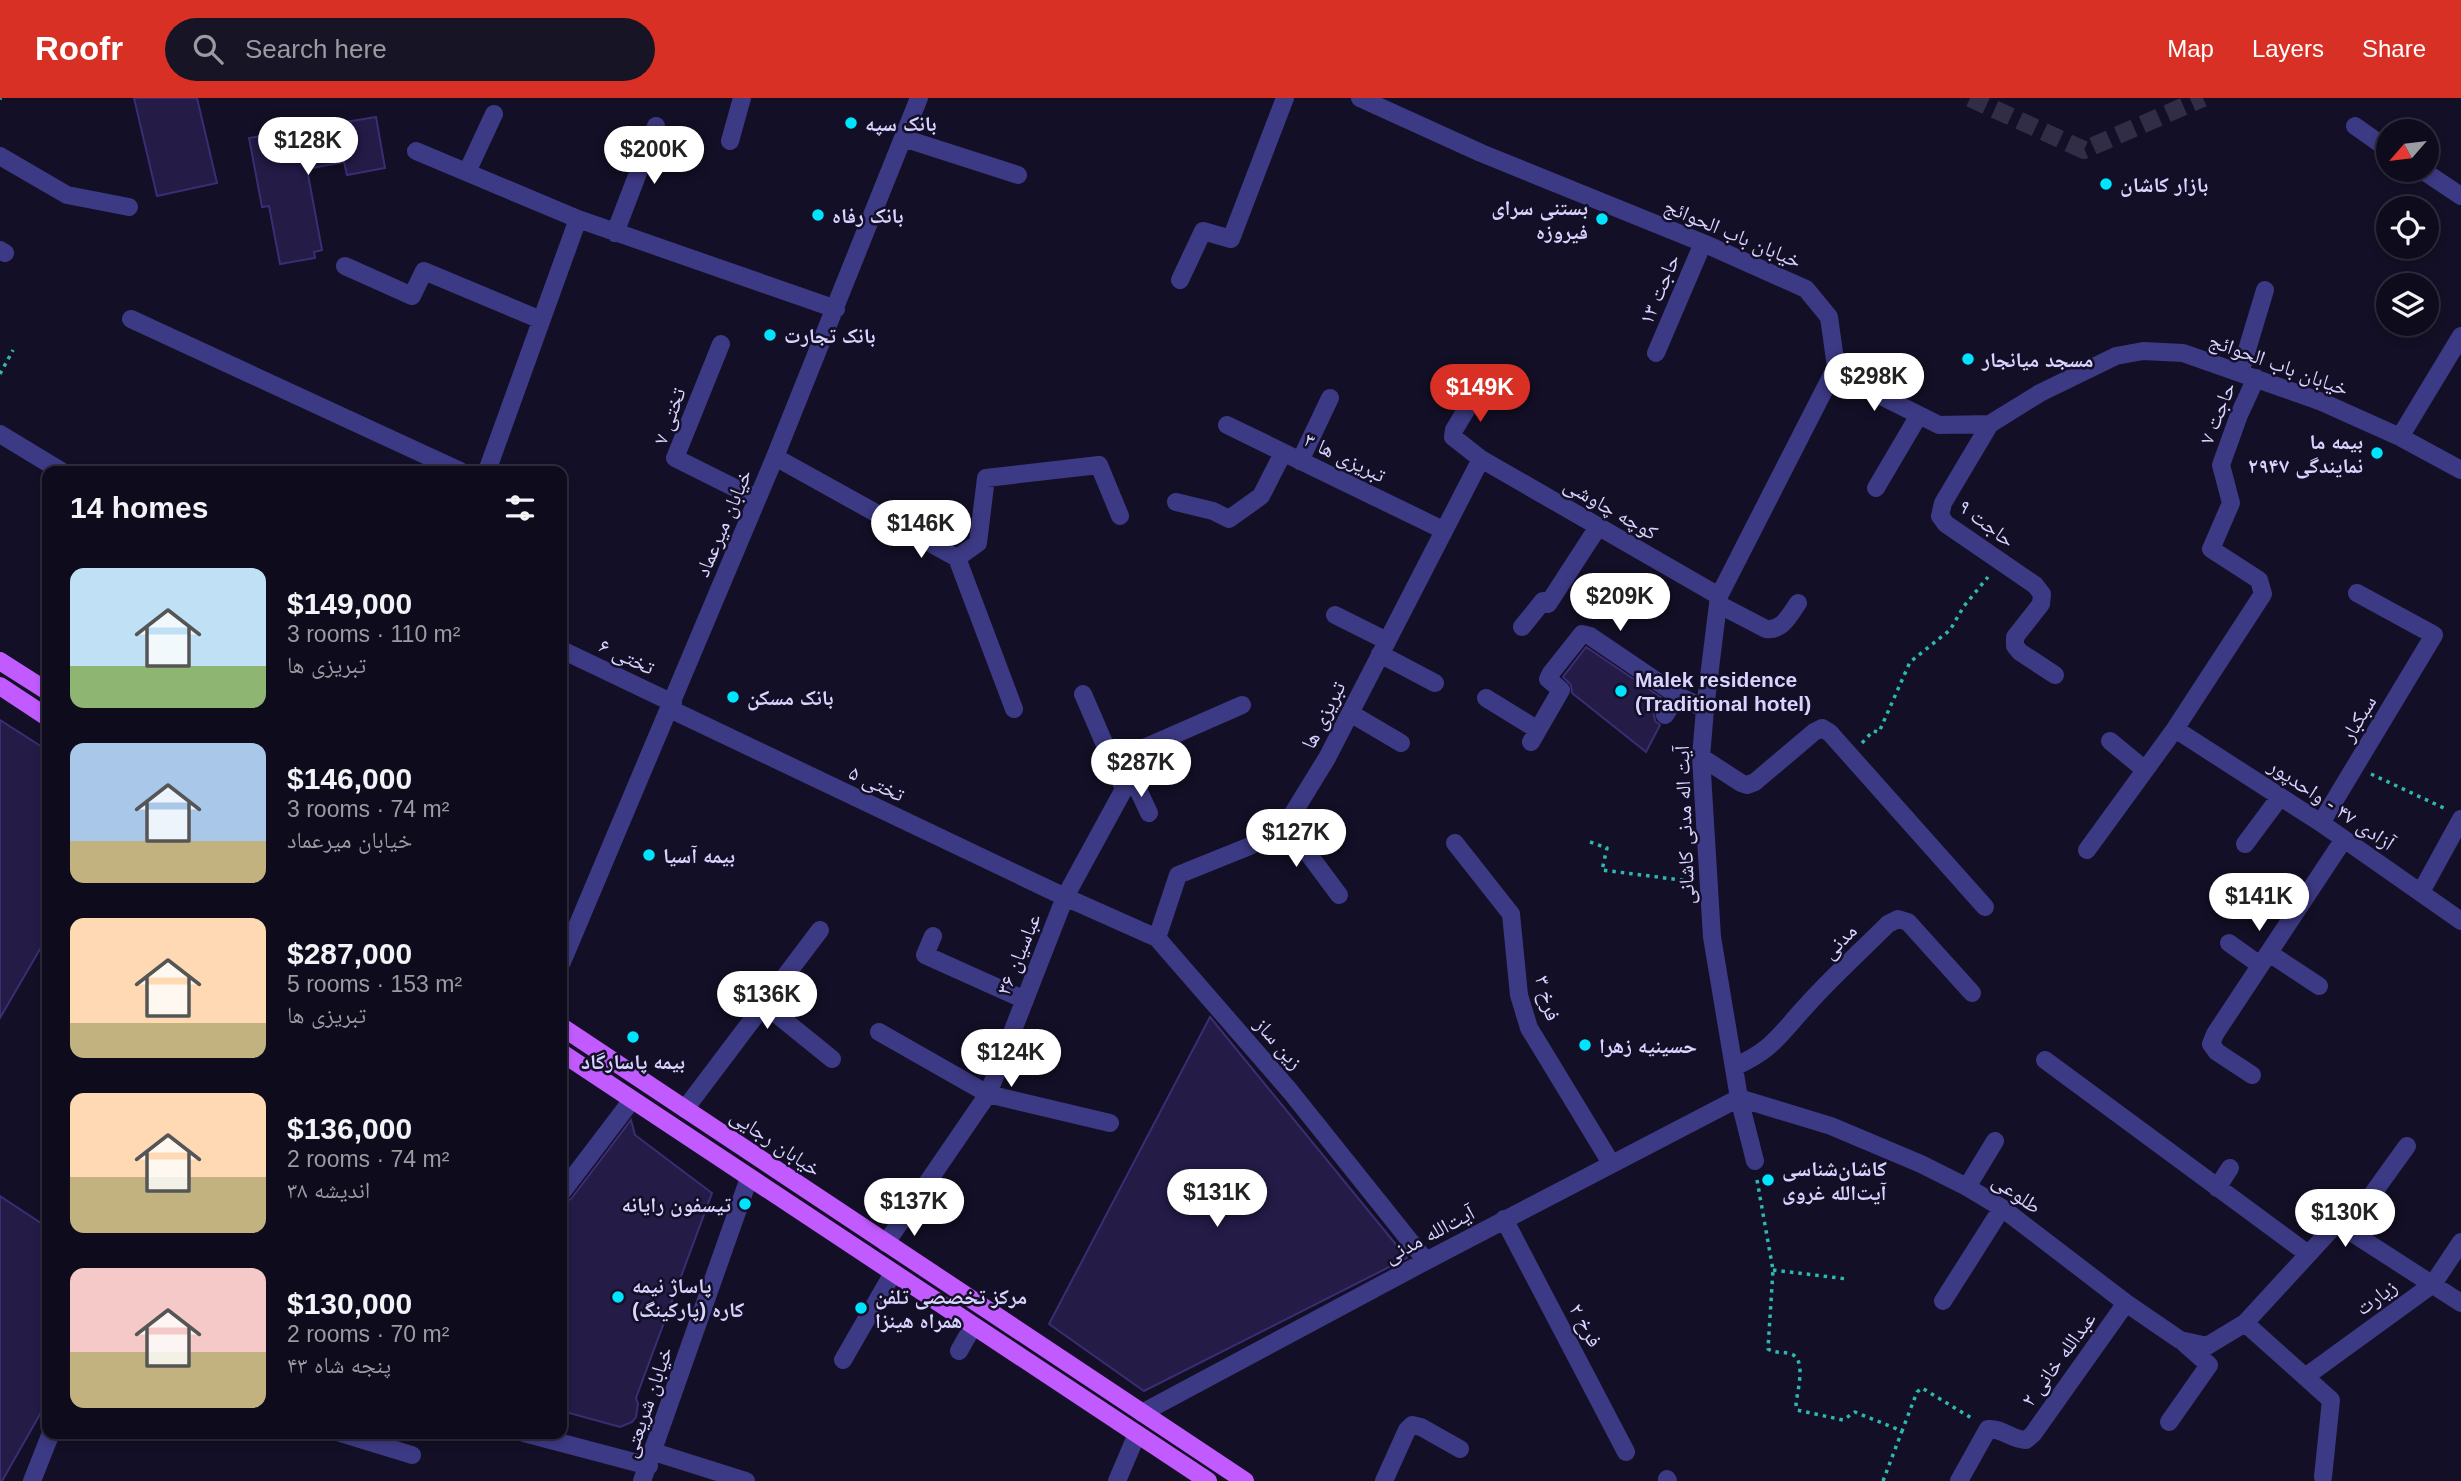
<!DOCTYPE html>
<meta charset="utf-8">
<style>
:root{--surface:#0e0b1c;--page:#171425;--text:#f1f3f6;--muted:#9b9ba3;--line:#2e2b3b;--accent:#d93025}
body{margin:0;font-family:Helvetica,"Noto Naskh Arabic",sans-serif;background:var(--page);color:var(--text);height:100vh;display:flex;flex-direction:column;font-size:26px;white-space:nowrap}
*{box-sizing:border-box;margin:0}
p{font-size:23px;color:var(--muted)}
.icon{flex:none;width:38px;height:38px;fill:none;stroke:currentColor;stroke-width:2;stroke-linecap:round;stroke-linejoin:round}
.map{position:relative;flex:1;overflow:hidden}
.panel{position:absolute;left:42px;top:368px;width:525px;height:973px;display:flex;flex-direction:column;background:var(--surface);border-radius:14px;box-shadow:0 4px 10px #0003,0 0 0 2px var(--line)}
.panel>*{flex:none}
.needle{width:46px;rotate:242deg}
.controls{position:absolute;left:2376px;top:21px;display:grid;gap:14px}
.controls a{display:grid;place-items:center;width:63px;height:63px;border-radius:50%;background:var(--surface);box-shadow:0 4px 10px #0003,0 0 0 2px var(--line);font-size:35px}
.price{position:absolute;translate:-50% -60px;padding:0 16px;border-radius:24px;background:#fff;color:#222;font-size:23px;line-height:46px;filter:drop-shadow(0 2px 4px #0008)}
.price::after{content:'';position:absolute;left:50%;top:42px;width:21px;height:16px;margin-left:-10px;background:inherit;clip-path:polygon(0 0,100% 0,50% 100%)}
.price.current{background:var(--accent);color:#fff}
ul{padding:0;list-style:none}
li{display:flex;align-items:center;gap:21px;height:175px;padding:0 28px}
li span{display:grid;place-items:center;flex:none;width:196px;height:140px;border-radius:14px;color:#555}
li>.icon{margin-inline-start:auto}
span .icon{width:84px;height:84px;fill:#fffc;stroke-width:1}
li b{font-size:30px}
h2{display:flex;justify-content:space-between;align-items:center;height:84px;padding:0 28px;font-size:30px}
header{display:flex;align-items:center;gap:42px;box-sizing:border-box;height:98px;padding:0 35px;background:var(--accent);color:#fff}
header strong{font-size:33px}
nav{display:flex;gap:38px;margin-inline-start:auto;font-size:24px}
.search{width:490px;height:63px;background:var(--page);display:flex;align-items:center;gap:18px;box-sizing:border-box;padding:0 24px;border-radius:38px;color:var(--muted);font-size:26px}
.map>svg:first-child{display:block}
.building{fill:#241b47;stroke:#3b2d73;stroke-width:2}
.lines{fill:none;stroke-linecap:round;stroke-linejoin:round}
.minor-tunnel{stroke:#312d47;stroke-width:18;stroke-dasharray:18 9;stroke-linecap:butt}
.path{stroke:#2fb8b0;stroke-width:3.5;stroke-dasharray:3.5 5;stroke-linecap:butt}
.minor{stroke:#3d3a85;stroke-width:18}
.major{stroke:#c25bff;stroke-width:18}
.poi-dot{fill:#00e5ff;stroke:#130f26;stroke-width:2.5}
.labels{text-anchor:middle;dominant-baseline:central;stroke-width:5;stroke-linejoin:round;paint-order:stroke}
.poi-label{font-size:21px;font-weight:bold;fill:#d9d4ff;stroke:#130f26;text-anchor:start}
.street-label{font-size:21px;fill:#d9d4ff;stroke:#130f26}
</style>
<header>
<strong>Roofr</strong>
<div class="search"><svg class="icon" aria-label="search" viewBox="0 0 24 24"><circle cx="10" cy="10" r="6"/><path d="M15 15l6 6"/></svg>Search here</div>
<nav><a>Map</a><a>Layers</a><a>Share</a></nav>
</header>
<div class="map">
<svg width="2461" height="1383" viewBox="0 0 2461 1383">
<rect width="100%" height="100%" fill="#130f26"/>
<!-- building -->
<path class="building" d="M134,0H197L217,85L157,98Z
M376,19L385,70L347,77L344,64L307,71L322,152L314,154L315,160L280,166L269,108L262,109L249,40Z
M1586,549L1662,600L1654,616L1655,623L1660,627L1646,654L1572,595L1571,587L1563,579Z
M0,622L47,652V839L0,920Z
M1210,919L1407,1160L1144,1293L1049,1226Z
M631,1022L635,1037L712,1095L636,1300L638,1306L636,1319L632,1324L620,1329L562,1313V1105L571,1101Z
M0,1098L47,1129V1304L2,1383H0Z"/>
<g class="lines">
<!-- minor-tunnel -->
<path class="minor-tunnel" d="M1970,0L2084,52L2203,0"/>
<!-- path -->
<path class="path" d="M0,1L1,0
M0,276L13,252
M1862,645L1873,633L1879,634L1910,564L1950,532L1964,508L1988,479
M2371,676L2446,711
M1590,744L1607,750L1602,772L1689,783
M1757,1082L1773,1172L1768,1251C1776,1256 1782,1253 1791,1256C1807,1261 1797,1294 1796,1306L1797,1312L1843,1322L1855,1314L1902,1333L1917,1294L1922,1290L1973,1321
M1773,1172L1847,1181
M1883,1383L1902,1333"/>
<!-- minor -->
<path class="minor" d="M1360,0L1481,55L1703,145L1806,191L1829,219L1836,269L1883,299L1939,327L1990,326L2040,295L2116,258L2143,253L2183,255L2322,304L2400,339L2461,372
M2355,28L2389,52
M903,40L1018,77
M730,43L742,0
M416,53L578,121L836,211
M0,58L67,97L129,109
M2422,72L2461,98
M467,74L494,16
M615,135L656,28
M0,152L5,155
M345,168L412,198L424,173L541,222
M1180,182L1203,133L1231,141L1285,0
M131,221L460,373
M721,246L675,360L757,401
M1656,255L1703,145
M2240,275L2265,192
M1478,292L1454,332L1453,339L1481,361L1719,498
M1990,326L1943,405L1940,418L1946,426L2035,487L2042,496L2041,506L2015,539V548L2020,554L2055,577
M1227,327L1443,432
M0,336L61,373
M2400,339L2461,238
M775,359L957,460L1014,611
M1300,363L1330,300
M487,373L578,121
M1876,390L1919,317
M1176,404L1213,413L1229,421L1261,398L1283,355
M957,460L978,445L986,380L1099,367L1120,418
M1718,506L1766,531C1782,533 1789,518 1798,505
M1335,517L1387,543
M1522,529L1543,503L1548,506L1598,429
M562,552L673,605
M1380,556L1435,585
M1486,600L1538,632
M670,611L1065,799L1157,840L1290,993L1426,1163
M1350,615L1401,645
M1665,617L1677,597
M2175,631L2321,725L2461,823
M2110,643L2145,672
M1531,644L1561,592L1548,581L1551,575L1582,536L1590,538L1677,597L1705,611
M1701,659L1741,685L1747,687L1755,684L1814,634L1822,630L1830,635L1985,809
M1112,664L1242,607
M1124,691L1135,685L1149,715
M1284,723L1339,797
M2321,725L2434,537L2357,495
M1455,745L1511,816L1519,897L1529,930L1611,1065
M2245,746L2280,699
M2087,752L2175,631L2263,496L2259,482L2211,451L2231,405L2221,367L2239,317L2256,280
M2421,794L2461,721
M933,838L925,857L1025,902
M1157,840L1178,777L1250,748L1292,717L1327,660L1481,361
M2229,845L2260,867
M2269,855L2319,888
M562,864L775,359L919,0
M764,906L832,961
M879,934L988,996L1110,1025
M2045,962L2308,1156
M1734,969C1774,951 1779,937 1807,907C1832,879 1861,853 1888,826L1898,821L1908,824L1972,895
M2252,977L2217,954L2211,946L2215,936L2344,741
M1739,1000L1831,1028L1921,1066L1967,1089L2002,1110L2126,1205L2180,1242L2207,1248L2245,1225L2337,1125L2461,1205
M685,1011L820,832
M1755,1063L1739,1000L1712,839L1701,659L1705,611L1719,498L1836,269
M1967,1089L1995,1043
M2217,1090L2230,1070
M562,1094L632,1002
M1504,1121L1626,1354
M2348,1130L2407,1048
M886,1145L988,996L1065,799L1124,691L1083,596
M1943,1203L2002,1110
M2245,1225L2331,1302L2323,1379
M959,1253L973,1228
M843,1262L893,1175
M2305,1279L2433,1186L2461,1144
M1142,1315L1426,1163L1739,1000
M2169,1324L2209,1267L2183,1244
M340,1335L412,1357
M524,1335L649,1368
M654,1354L746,1383
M1667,1381L1668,1383
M32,1383L51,1335
M642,1383L749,1080
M1117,1383L1137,1336
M1384,1383L1407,1332L1412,1327L1421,1329L1460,1351
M1959,1383L1988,1331C2002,1330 2012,1342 2026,1342L2033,1336L2126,1205"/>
<!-- major -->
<path class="major" d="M0,563L47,593
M0,588L47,619
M562,929L1245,1383
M562,955L1208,1383"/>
</g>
<!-- markers -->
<g class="poi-dot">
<circle cx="851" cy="25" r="7"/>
<circle cx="2106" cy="86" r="7"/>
<circle cx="818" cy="117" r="7"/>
<circle cx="1602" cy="121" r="7"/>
<circle cx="770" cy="237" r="7"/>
<circle cx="1968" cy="261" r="7"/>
<circle cx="2377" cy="355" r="7"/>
<circle cx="1621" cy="593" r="7"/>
<circle cx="733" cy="599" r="7"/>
<circle cx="649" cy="757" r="7"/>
<circle cx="633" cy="939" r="7"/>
<circle cx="1585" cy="947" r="7"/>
<circle cx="1768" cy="1082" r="7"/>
<circle cx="745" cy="1106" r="7"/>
<circle cx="618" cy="1199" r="7"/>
<circle cx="861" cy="1210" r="7"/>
</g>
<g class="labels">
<!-- poi labels -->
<g class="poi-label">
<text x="865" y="25">بانک سپه</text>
<text x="2120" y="86">بازار کاشان</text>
<text x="1588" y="109" text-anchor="end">بستنی سرای<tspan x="1588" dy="24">فیروزه</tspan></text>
<text x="832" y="117">بانک رفاه</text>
<text x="784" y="237">بانک تجارت</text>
<text x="1982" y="261">مسجد میانجار</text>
<text x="2363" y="343" text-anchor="end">بیمه ما<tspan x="2363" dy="24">نمایندگی ۲۹۴۷</tspan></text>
<text x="1635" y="581">Malek residence<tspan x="1635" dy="24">(Traditional hotel)</tspan></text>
<text x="747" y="599">بانک مسکن</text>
<text x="663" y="757">بیمه آسیا</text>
<text x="1599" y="947">حسینیه زهرا</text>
<text x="633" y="963" text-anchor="middle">بیمه پاسارگاد</text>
<text x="1782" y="1070">کاشان‌شناسی<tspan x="1782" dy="24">آیت‌الله غروی</tspan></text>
<text x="731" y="1106" text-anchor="end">تیسفون رایانه</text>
<text x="632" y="1187">پاساژ نیمه<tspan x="632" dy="24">کاره (پارکینگ)</tspan></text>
<text x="875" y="1198">مرکز تخصصی تلفن<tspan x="875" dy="24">همراه هینزا</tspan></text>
</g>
<!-- street labels -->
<g class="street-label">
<text transform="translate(1733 135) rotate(23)">خیابان باب الحوائج</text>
<text transform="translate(1659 191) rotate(-67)">حاجت ۱۳</text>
<text transform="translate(2279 266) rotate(20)">خیابان باب الحوائج</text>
<text transform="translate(2217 315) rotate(-68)">حاجت ۷</text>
<text transform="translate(669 318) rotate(-70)">تختی ۷</text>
<text transform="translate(1345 359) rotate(26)">تبریزی ها ۳</text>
<text transform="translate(1611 410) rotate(30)">کوچه چاوشی</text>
<text transform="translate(723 425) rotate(-67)">خیابان میرعماد</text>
<text transform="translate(1987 425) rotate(37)">حاجت ۹</text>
<text transform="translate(627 558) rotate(25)">تختی ۶</text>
<text transform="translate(1323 617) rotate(-63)">تبریزی ها</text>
<text transform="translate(2358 620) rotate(-59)">سبکبار</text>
<text transform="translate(877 685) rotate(25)">تختی ۵</text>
<text transform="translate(2332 706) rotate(34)">آزادی ۴۷ - واحدپور</text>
<text transform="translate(1684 727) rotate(-92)">آیت اله مدنی کاشانی</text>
<text transform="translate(1839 843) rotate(-45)">مدنی</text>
<text transform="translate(1018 856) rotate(-68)">عباسیان ۳۶</text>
<text transform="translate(1548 900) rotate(75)">فرخ ۳</text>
<text transform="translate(1279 945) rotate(49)">زین ساز</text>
<text transform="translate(776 1044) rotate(34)">خیابان رجایی</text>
<text transform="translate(2017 1095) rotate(35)">طلوعی</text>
<text transform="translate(1429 1136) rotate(-28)">آیت‌الله مدنی</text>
<text transform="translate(2376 1199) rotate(-36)">زیارت</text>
<text transform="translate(1586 1227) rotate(62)">فرخ ۲</text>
<text transform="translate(2058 1261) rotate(-54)">عبدالله خانی ۲</text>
<text transform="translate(647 1304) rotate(-71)">خیابان شریعتی</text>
</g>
</g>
</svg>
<div class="controls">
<a><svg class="needle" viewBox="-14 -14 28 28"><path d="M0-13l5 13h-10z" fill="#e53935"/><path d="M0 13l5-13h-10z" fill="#9b9ba3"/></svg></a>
<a><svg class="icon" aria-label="locate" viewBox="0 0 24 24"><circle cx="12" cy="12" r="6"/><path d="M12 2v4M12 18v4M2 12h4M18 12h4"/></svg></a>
<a><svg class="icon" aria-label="layers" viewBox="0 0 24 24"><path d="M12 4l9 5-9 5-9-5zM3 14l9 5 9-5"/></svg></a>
</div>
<b class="price" style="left:308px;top:79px">$128K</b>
<b class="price" style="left:654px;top:88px">$200K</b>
<b class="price" style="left:1874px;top:315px">$298K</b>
<b class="price current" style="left:1480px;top:326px">$149K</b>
<b class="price" style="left:921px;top:462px">$146K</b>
<b class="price" style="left:1620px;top:535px">$209K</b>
<b class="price" style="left:1141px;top:701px">$287K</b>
<b class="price" style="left:1296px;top:771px">$127K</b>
<b class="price" style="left:2259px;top:835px">$141K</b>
<b class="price" style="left:767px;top:933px">$136K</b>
<b class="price" style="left:1011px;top:991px">$124K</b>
<b class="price" style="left:1217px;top:1131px">$131K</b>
<b class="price" style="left:914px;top:1140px">$137K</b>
<b class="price" style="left:2345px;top:1151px">$130K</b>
<section class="panel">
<h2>14 homes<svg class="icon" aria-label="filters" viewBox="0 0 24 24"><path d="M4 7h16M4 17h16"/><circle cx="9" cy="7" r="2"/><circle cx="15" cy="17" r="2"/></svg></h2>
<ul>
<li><span style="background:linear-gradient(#bfe0f5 70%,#8fb573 0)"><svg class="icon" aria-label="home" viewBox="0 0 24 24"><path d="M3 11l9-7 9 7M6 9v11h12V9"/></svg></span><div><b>$149,000</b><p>3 rooms · 110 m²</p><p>تبریزی ها</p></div></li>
<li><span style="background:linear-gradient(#a9c7e8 70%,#c2b280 0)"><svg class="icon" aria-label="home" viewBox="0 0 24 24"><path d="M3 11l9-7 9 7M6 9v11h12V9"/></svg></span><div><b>$146,000</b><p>3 rooms · 74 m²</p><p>خیابان میرعماد</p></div></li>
<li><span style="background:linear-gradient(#ffd9b3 75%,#c2b280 0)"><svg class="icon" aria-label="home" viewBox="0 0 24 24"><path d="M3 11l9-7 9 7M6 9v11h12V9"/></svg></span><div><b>$287,000</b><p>5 rooms · 153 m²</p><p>تبریزی ها</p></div></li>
<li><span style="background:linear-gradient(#ffd9b3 60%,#c2b280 0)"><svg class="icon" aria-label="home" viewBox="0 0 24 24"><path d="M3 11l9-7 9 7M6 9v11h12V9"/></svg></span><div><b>$136,000</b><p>2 rooms · 74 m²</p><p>اندیشه ۳۸</p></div></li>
<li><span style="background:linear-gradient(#f6c9c9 60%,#c2b280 0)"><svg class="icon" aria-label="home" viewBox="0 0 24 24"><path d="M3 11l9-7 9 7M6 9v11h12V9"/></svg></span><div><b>$130,000</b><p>2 rooms · 70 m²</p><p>پنجه شاه ۴۳</p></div></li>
</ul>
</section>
</div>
